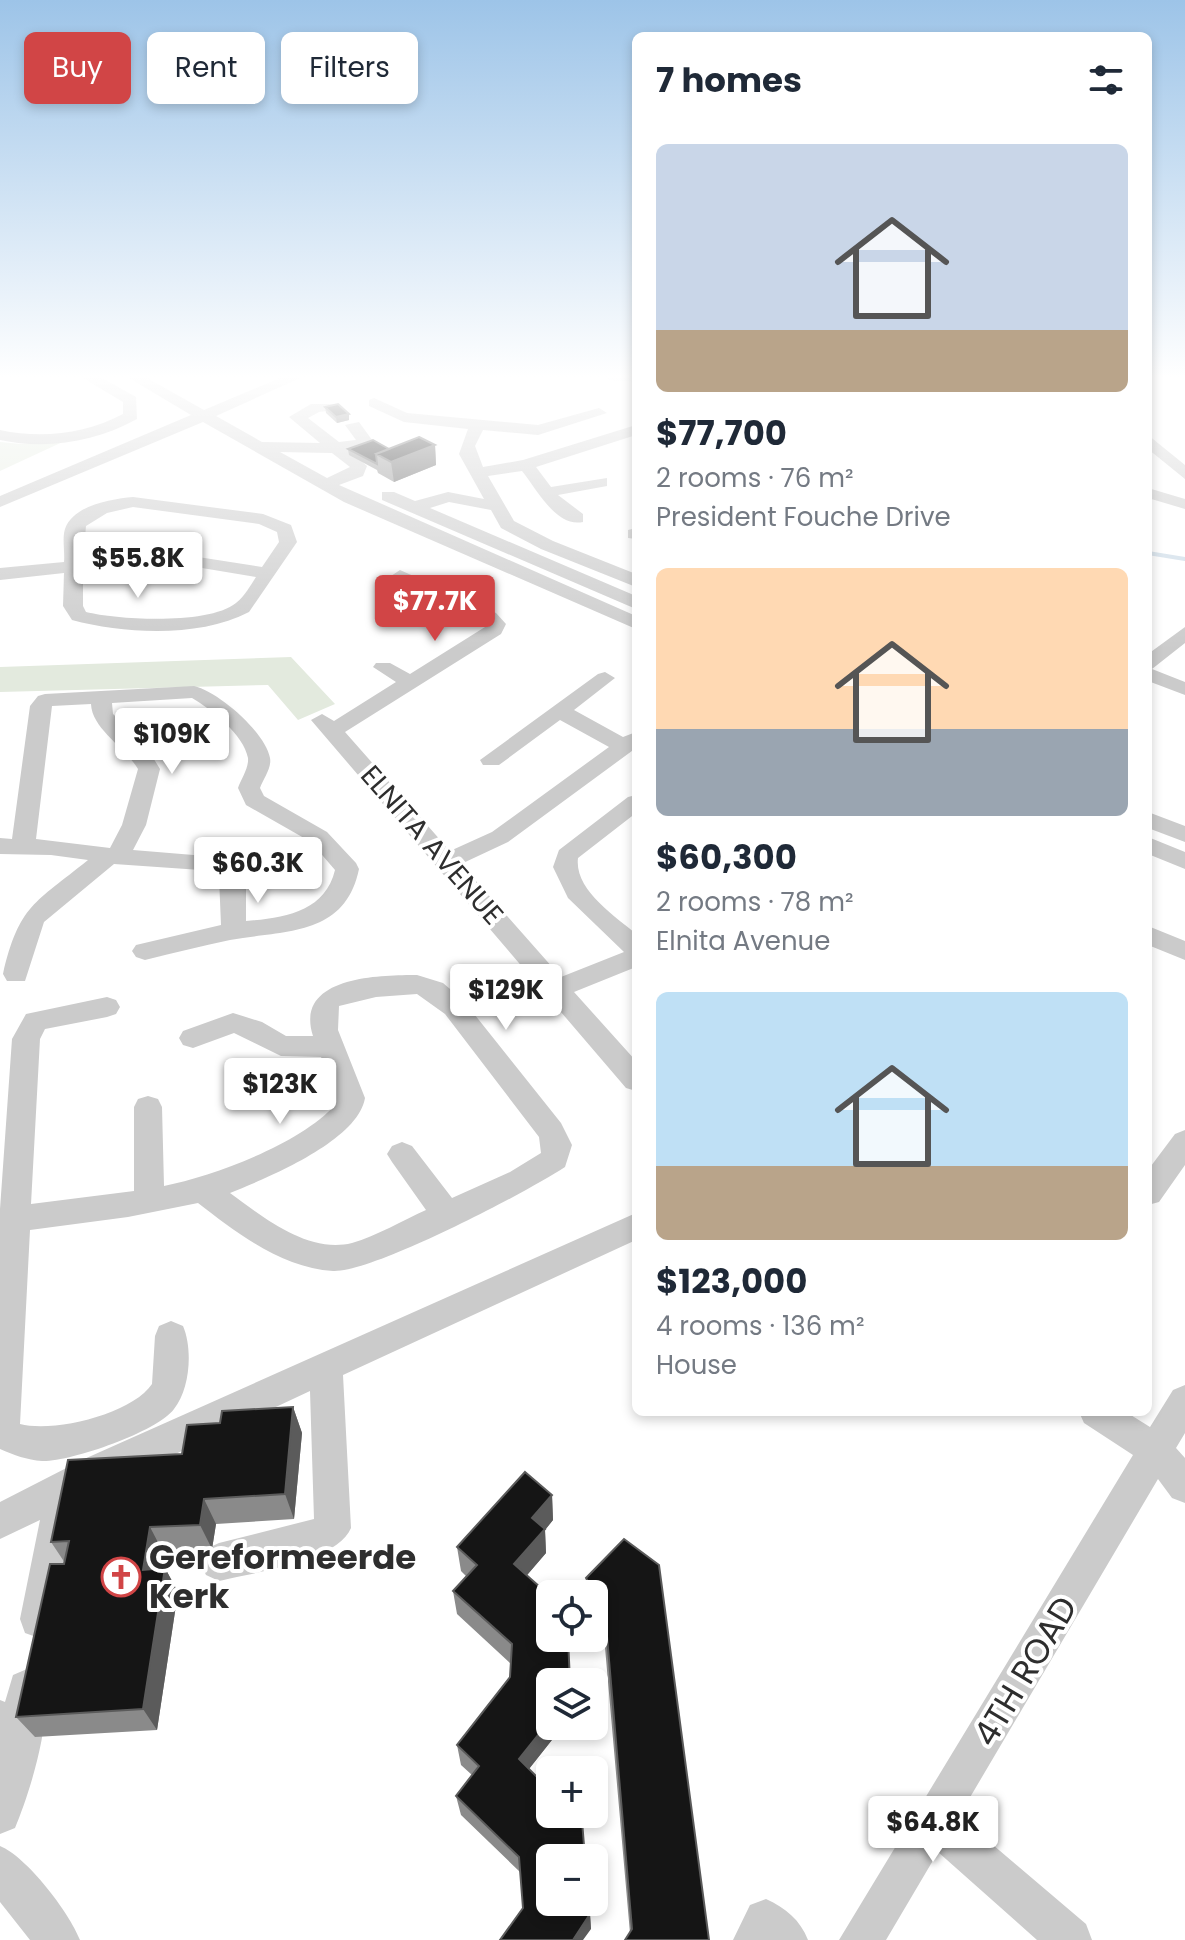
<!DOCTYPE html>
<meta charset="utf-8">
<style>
:root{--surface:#fff;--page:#f2f2f3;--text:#1f2937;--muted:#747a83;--accent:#d14546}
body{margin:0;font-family:Poppins,sans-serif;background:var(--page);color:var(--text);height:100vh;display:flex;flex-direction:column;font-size:30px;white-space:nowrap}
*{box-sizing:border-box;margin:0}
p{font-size:26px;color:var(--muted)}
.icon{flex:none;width:44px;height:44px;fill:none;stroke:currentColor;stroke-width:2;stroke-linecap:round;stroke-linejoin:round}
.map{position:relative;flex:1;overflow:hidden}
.side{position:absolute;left:632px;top:32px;width:520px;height:1384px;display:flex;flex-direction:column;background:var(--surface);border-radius:12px;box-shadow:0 4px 12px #0003}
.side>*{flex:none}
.guide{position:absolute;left:24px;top:32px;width:488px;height:72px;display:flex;gap:16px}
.fabs{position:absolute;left:536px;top:1580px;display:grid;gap:16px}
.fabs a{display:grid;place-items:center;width:72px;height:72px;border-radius:12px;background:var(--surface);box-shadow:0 4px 12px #0003;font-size:40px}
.price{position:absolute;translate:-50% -68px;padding:0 18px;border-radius:8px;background:#fff;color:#222;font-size:26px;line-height:52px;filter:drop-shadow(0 2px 4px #0008)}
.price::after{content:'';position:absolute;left:50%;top:48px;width:24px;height:18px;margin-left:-12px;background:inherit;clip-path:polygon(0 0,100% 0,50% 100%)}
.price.selected{background:var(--accent);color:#fff}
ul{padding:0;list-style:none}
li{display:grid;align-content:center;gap:16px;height:424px;padding:0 24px}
li span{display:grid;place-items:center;height:248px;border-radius:12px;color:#555}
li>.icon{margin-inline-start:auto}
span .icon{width:144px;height:144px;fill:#fffc;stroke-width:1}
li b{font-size:34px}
h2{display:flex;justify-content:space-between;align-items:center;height:96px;padding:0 24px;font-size:34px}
.chip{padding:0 28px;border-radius:12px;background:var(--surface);box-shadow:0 4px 12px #0003;font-size:28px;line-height:72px}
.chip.selected{background:var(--accent);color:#fff}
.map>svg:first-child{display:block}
.green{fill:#e3eade}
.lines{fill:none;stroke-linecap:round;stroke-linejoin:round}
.stream{stroke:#ccdbe7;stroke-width:4}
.minor{fill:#cbcbcb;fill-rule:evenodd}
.wall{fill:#8a8a8a}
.shaded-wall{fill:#5b5b5b}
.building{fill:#151515;stroke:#5b5b5b;stroke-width:2}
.labels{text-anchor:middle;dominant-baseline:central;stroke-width:8;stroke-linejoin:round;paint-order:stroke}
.street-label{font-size:28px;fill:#2e2e2e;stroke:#fff}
.near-poi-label{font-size:34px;font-weight:bold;fill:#2e2e2e;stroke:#fff;text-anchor:start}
.near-street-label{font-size:34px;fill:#2e2e2e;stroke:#fff}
</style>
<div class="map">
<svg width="1185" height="1940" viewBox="0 0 1185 1940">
<rect width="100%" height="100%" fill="#fff"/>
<!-- green -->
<path class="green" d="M69,439L0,471V442L21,444Z
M291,657L335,704L298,720L268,685L0,692V667Z"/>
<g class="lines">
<!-- stream -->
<path class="stream" d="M610,378L636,380
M1148,553L1185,559"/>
<!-- minor -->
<path class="minor" d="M83,378H102L136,397L137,419C95,442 47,450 0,440V430C42,439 85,434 123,414V402Z
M129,378H147L204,410L280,378H300L216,416L262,442L320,443L289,417L311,404H334V410L319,412L308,418L339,442L356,440L345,425L359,422L375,444L350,451L367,466L363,476L339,485L636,616V629L344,502L203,422L0,507V496L191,415ZM280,452L332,453L350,467L327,478Z
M374,398L407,413L538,425L599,408L607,413L538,435L483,430L475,446L483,467L523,460L636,425V435L536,467L551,487L607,478V486L558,495L583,514V522C556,528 536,488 522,471L488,476L514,521L553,541L636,574V587L541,549L501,528L491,510L449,502L430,508L636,596V609L382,500V492H394L415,501L448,492L484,499L459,454L468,429L404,422L369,406V400Z
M1148,435L1185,465V479L1148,449Z
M1148,488L1185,499V509L1148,498Z
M133,497L263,514L291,525L297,542L249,612C199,638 125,634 72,620L63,606L64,573L0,580V568L64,562C65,552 62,538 65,529C73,505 112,499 133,497ZM133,507L259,524L277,532L279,542L262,567L166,552L83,560L86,526L107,513ZM166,562L256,577C250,586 245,596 236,603C209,625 119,620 86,612L83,606V571Z
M636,528V539L628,538V530Z
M400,570L496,613L506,624L501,634L345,732L450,851L492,832L609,747L560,720L499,765H483L480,760L598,674L605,672L615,678L574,710L623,737L636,732V748L508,842L461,864L561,977L624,952L568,898L553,867L559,850L628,797L636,795V813L578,858C574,890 615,916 636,934V967L574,992L636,1061V1091L626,1088L311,720L322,714L334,721L396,682L373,667L376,663H390L410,674L485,627L482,621L393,580L391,576Z
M1185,627V643L1152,669L1185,682V695L1148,681V654Z
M194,686C219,692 265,732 270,758C272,768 263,779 260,788L264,796L327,832L356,863L359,869C345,937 284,930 230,940C201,946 173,953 145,960L136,957L132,951L136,945L221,925L219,877L215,871L114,864L44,922L25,981H7L3,974C19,905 35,903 88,860L51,855L0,854V838L12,839L30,706L38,696L45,694ZM192,698C211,709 244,735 248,758C249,768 241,779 238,788L246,805L311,842L335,870C325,912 284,918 246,921V885L230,858L133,850L146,825L160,769L144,743L113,714L112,703ZM91,704C92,729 125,747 138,769L122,825L110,848L36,839L52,706Z
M1148,812L1185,826V842L1148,828Z
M1148,837L1185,852V869L1148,854Z
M1148,926L1185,941V960L1148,945Z
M417,975L443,983L463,1000L561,1123L572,1145L565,1167C527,1192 373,1273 333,1271C282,1268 237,1233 198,1203L128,1217L30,1230L20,1424C54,1433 132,1414 152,1384L155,1336L159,1326L171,1321L183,1326C193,1349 190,1389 174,1409C157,1432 70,1462 42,1461C27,1460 14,1455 0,1449V1209L12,1039L26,1014L107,997L116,1000L120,1007L116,1014L107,1017L45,1029L40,1039L31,1204L134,1191V1107L138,1099L148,1096L158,1099L162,1107L164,1186C214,1176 300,1144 335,1105V1089L321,1057L281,1056L234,1033L193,1048L183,1045L179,1038L183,1031L233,1013L262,1022L286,1036H313C294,977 377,975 417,975ZM417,994L445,1014L539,1137L541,1153L510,1172L452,1198L412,1146L402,1142L392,1146L387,1154L392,1162L426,1210C403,1220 377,1236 352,1243C308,1254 263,1217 230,1193C267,1178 358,1141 365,1098L338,1030L339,1006L376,997Z
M1185,1130V1165L1159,1202L1148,1205V1170L1175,1134Z
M636,1213V1240L343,1375L351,1528C337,1562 254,1572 219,1581L206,1575L200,1562L206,1549L219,1543L314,1519L310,1391L73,1502L77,1513L58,1619L53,1633L39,1638L25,1633L20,1619L40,1520L0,1539V1502L82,1460Z
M1185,1385V1433L1176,1448L1185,1458V1503L1172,1498L1158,1479L959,1816L1086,1924L1092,1940H1037L938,1852L886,1940H839L1133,1455L1084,1423L1079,1412H1126L1150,1427L1173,1390Z
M27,1669L41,1675C56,1711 30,1792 15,1828L0,1834V1700L5,1702L13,1675Z
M0,1846C27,1857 69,1912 80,1940H30L0,1902Z
M766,1899C786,1908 800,1920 808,1940H733L750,1905Z"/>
</g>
<!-- wall -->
<path class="wall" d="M325,407L349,414V420L337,423L326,413Z
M435,445L436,465L394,482L378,473L377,470L349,455L348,449H390Z
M293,1407L302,1433L294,1519L216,1524L212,1549L163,1552L160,1569L165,1568L178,1592L157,1730L35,1737L16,1717L65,1563L51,1542L182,1454L220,1423Z
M552,1495L553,1520L545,1530L546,1553L527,1575L563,1726L529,1769L590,1914L591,1929L523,1908L520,1872L461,1815L456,1796L472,1775L461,1765L457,1745L510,1677L511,1664L457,1614L453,1591L466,1576L461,1571L457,1547Z
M624,1539L709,1940L630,1933L604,1636L594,1617V1594H586V1578Z"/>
<!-- shaded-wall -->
<path class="shaded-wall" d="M349,414V420L337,423L336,417Z
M435,445L436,465L394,482L391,462Z
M293,1407L302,1433L294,1519L285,1494Z
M552,1495L553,1520L545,1530L546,1553L516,1588L514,1564L532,1518Z
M204,1499L216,1524L212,1549L200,1525Z
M150,1527L163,1552L156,1593L143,1570Z
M165,1568L178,1592L157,1730L143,1709Z
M550,1720V1726H563L521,1779L519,1759Z
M590,1914L591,1929L583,1940H573Z"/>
<!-- building -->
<path class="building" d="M338,404L349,414L336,417L325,407Z
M419,437L435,445L391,462L376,454Z
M373,440L389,449L376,454L377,464L348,449Z
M293,1407L285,1494L204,1499L200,1525L150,1527L143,1570L165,1568L143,1709L16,1717L50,1564H64L69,1541L51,1542L68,1460L182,1454L187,1425L220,1423L222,1411Z
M525,1472L552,1495L532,1518L545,1529L514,1564L550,1596V1638H568L570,1682H550V1720L519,1759L550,1790V1814H575L582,1821L585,1858H550V1902H589L590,1914L573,1940H500L523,1908L519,1857L456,1796L479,1766L457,1745L510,1677L512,1644L453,1591L477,1565L457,1547Z
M624,1539L659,1565L709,1940H625L632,1929L605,1613L586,1578Z"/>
<!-- sky -->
<linearGradient id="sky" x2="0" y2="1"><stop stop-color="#9dc4e8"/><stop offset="0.58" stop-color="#fff"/><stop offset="1" stop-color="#fff" stop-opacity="0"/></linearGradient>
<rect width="1185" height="650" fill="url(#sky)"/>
<!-- icons -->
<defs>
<symbol id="church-ring" viewBox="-11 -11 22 22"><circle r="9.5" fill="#fff" stroke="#d14546" stroke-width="1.5"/><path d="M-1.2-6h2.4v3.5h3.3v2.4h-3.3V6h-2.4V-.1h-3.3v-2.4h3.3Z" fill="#d14546"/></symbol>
</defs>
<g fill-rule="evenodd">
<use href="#church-ring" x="99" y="1555" width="44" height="44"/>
</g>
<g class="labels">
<!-- street labels -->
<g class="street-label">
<text transform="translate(432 845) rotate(49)">ELNITA AVENUE</text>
</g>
<!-- near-poi labels -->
<g class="near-poi-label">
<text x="149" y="1557">Gereformeerde<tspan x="149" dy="39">Kerk</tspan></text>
</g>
<!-- near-street labels -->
<g class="near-street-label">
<text transform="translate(1025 1671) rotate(-59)">4TH ROAD</text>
</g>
</g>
</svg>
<div class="fabs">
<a><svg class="icon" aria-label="locate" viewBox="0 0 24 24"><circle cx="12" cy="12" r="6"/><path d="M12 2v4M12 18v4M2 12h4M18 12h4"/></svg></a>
<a><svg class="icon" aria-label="layers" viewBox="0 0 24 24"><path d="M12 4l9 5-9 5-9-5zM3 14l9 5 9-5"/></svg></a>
<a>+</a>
<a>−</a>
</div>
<b class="price" style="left:138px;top:600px">$55.8K</b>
<b class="price selected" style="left:435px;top:643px">$77.7K</b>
<b class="price" style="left:172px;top:776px">$109K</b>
<b class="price" style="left:258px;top:905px">$60.3K</b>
<b class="price" style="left:506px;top:1032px">$129K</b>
<b class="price" style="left:280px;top:1126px">$123K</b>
<b class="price" style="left:933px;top:1864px">$64.8K</b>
<div class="guide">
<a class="chip selected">Buy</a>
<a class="chip">Rent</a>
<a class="chip">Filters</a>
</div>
<section class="side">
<h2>7 homes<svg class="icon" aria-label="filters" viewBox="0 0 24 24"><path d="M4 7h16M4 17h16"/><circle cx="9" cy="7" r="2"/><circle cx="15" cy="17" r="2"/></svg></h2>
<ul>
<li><span style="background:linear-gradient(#c9d6e8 75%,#b9a48a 0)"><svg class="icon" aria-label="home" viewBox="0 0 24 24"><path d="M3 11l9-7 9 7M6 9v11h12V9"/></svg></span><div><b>$77,700</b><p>2 rooms · 76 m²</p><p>President Fouche Drive</p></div></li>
<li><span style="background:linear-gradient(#ffd9b3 65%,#9aa5b1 0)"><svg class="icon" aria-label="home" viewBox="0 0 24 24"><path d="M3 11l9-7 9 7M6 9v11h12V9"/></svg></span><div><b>$60,300</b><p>2 rooms · 78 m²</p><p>Elnita Avenue</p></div></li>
<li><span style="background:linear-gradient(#bfe0f5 70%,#b9a48a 0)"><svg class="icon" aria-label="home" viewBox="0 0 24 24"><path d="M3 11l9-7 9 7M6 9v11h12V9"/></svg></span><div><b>$123,000</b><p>4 rooms · 136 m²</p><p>House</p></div></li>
</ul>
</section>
</div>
